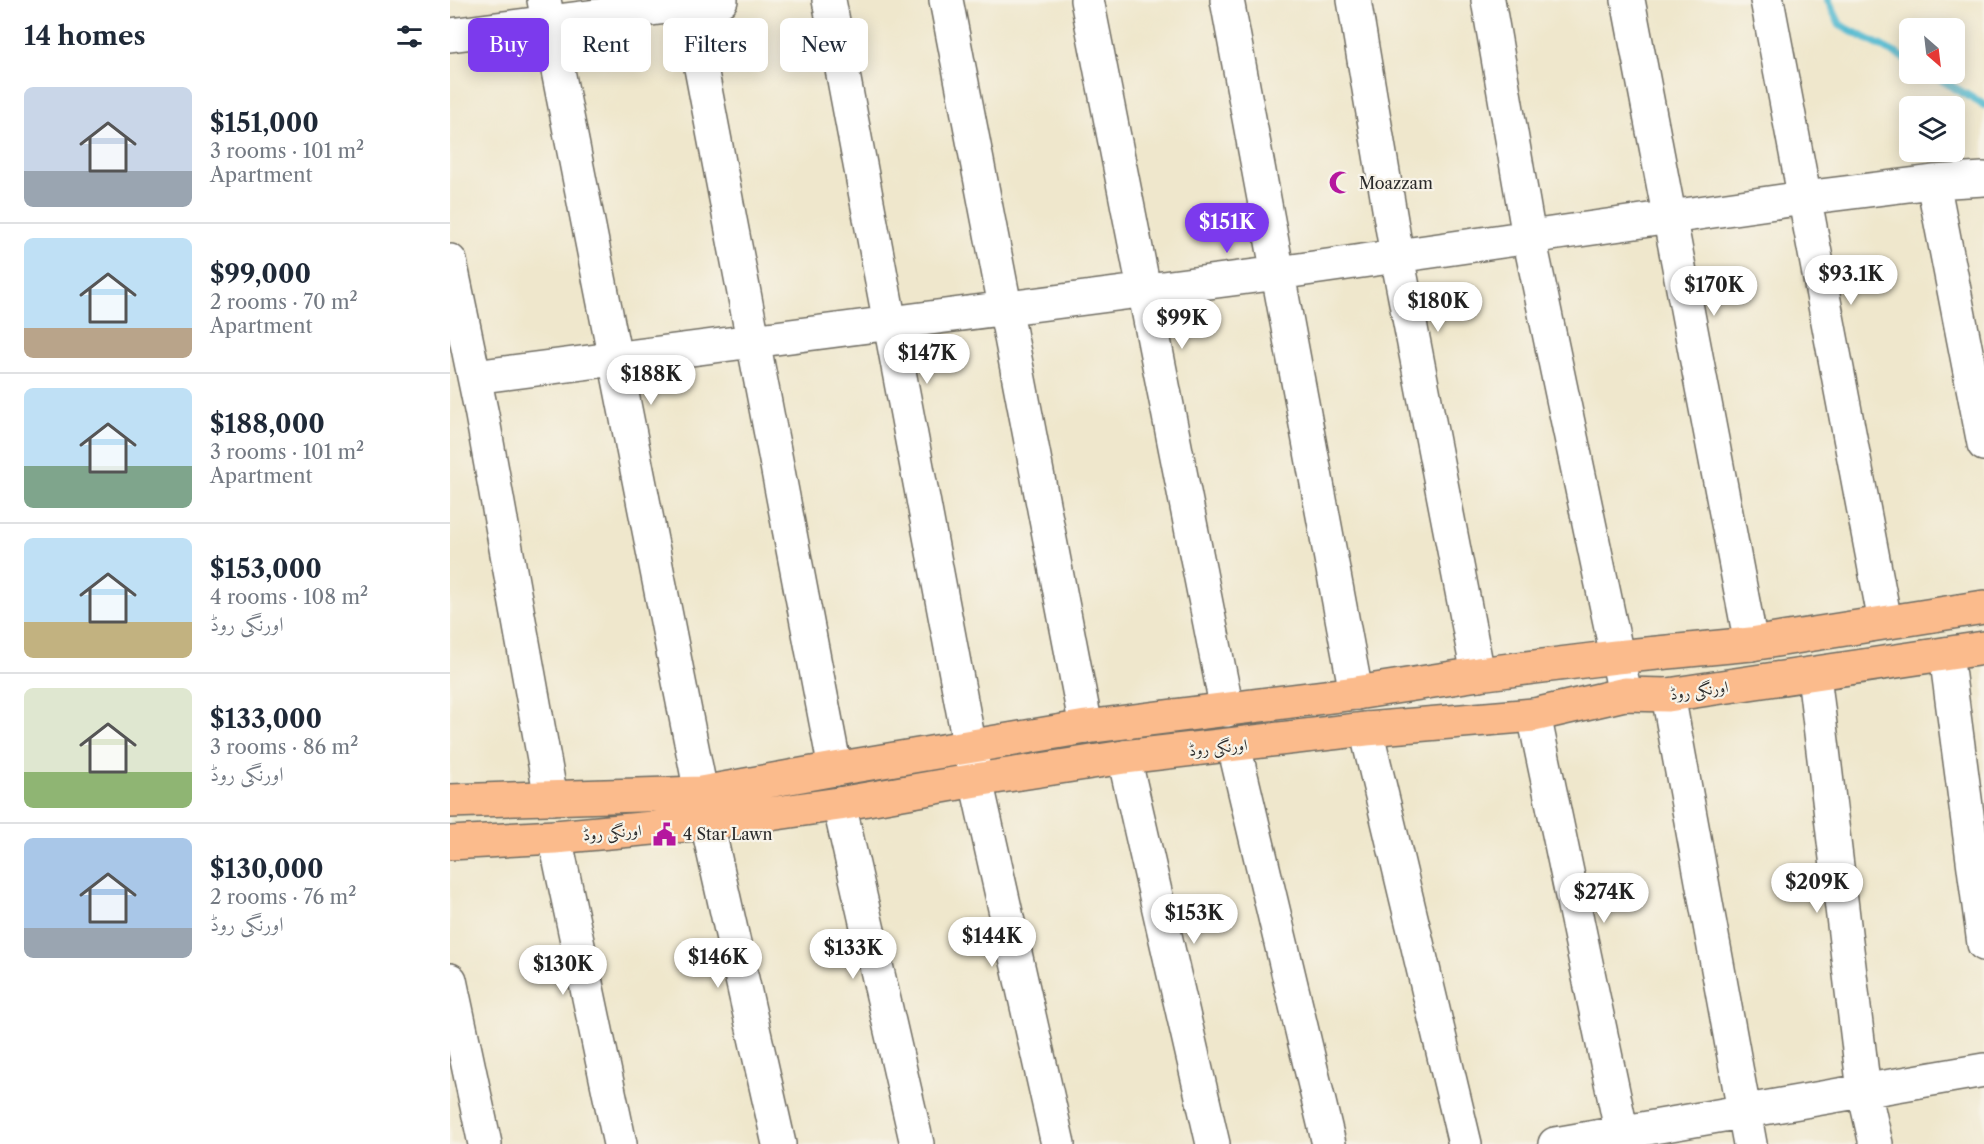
<!DOCTYPE html>
<meta charset="utf-8">
<style>
:root{--surface:#fff;--page:#f6f6f7;--text:#1f2937;--muted:#747a83;--line:#e0e1e3;--accent:#7c3aed}
body{margin:0;font-family:"Libre Caslon Text",Amiri,serif;background:var(--page);color:var(--text);height:100vh;display:flex;flex-direction:column;font-size:22px;white-space:nowrap}
*{box-sizing:border-box;margin:0}
p{font-size:20px;color:var(--muted)}
.icon{flex:none;width:33px;height:33px;fill:none;stroke:currentColor;stroke-width:2;stroke-linecap:round;stroke-linejoin:round}
.map{position:relative;flex:1;overflow:hidden}
.sheet{display:flex;flex-direction:column;background:var(--surface);width:450px}
.sheet>*{flex:none}
.banner{position:absolute;left:18px;top:18px;width:570px;height:54px;display:flex;gap:12px}
.needle{width:39px;rotate:152deg}
.buttons{position:absolute;left:1449px;top:18px;display:grid;gap:12px}
.buttons a{display:grid;place-items:center;width:66px;height:66px;border-radius:9px;background:var(--surface);box-shadow:0 3px 15px #0003;font-size:30px}
.price{position:absolute;translate:-50% -51px;padding:0 14px;border-radius:21px;background:#fff;color:#222;font-size:20px;line-height:39px;filter:drop-shadow(0 2px 3px #0008)}
.price::after{content:'';position:absolute;left:50%;top:36px;width:18px;height:14px;margin-left:-9px;background:inherit;clip-path:polygon(0 0,100% 0,50% 100%)}
.price.on{background:var(--accent);color:#fff}
ul{padding:0;list-style:none}
li{display:flex;align-items:center;gap:18px;height:150px;padding:0 24px}
li+li{border-top:2px solid var(--line)}
li span{display:grid;place-items:center;flex:none;width:168px;height:120px;border-radius:9px;color:#555}
li>.icon{margin-inline-start:auto}
span .icon{width:72px;height:72px;fill:#fffc;stroke-width:1}
li b{font-size:26px}
h2{display:flex;justify-content:space-between;align-items:center;height:72px;padding:0 24px;font-size:26px}
.pill{padding:0 21px;border-radius:9px;background:var(--surface);box-shadow:0 3px 15px #0003;font-size:21px;line-height:54px}
.pill.on{background:var(--accent);color:#fff}
main{display:flex;flex:1;min-height:0}
.map>svg:first-child{display:block}
.lines{fill:none;stroke-linecap:round;stroke-linejoin:round}
.stream{stroke:#52bad0;stroke-width:8}
.minor-casing{stroke:#706d63;stroke-width:36}
.major-casing{stroke:#706d63;stroke-width:36}
.minor{stroke:#fff;stroke-width:33}
.major{stroke:#fbbb8c;stroke-width:33}
.labels{text-anchor:middle;dominant-baseline:central;stroke-width:4.5;stroke-linejoin:round;paint-order:stroke}
.poi-label{font-size:16px;fill:#2b2b2b;stroke:#f7f3e8;text-anchor:start}
.street-label{font-size:16px;fill:#2b2b2b;stroke:#f7f3e8}
</style>
<main>
<section class="sheet">
<h2>14 homes<svg class="icon" aria-label="filters" viewBox="0 0 24 24"><path d="M4 7h16M4 17h16"/><circle cx="9" cy="7" r="2"/><circle cx="15" cy="17" r="2"/></svg></h2>
<ul>
<li><span style="background:linear-gradient(#c9d6e8 70%,#9aa5b1 0)"><svg class="icon" aria-label="home" viewBox="0 0 24 24"><path d="M3 11l9-7 9 7M6 9v11h12V9"/></svg></span><div><b>$151,000</b><p>3 rooms · 101 m²</p><p>Apartment</p></div></li>
<li><span style="background:linear-gradient(#bfe0f5 75%,#b9a48a 0)"><svg class="icon" aria-label="home" viewBox="0 0 24 24"><path d="M3 11l9-7 9 7M6 9v11h12V9"/></svg></span><div><b>$99,000</b><p>2 rooms · 70 m²</p><p>Apartment</p></div></li>
<li><span style="background:linear-gradient(#bfe0f5 65%,#7fa58c 0)"><svg class="icon" aria-label="home" viewBox="0 0 24 24"><path d="M3 11l9-7 9 7M6 9v11h12V9"/></svg></span><div><b>$188,000</b><p>3 rooms · 101 m²</p><p>Apartment</p></div></li>
<li><span style="background:linear-gradient(#bfe0f5 70%,#c2b280 0)"><svg class="icon" aria-label="home" viewBox="0 0 24 24"><path d="M3 11l9-7 9 7M6 9v11h12V9"/></svg></span><div><b>$153,000</b><p>4 rooms · 108 m²</p><p>اورنگی روڈ</p></div></li>
<li><span style="background:linear-gradient(#dfe7d0 70%,#8fb573 0)"><svg class="icon" aria-label="home" viewBox="0 0 24 24"><path d="M3 11l9-7 9 7M6 9v11h12V9"/></svg></span><div><b>$133,000</b><p>3 rooms · 86 m²</p><p>اورنگی روڈ</p></div></li>
<li><span style="background:linear-gradient(#a9c7e8 75%,#9aa5b1 0)"><svg class="icon" aria-label="home" viewBox="0 0 24 24"><path d="M3 11l9-7 9 7M6 9v11h12V9"/></svg></span><div><b>$130,000</b><p>2 rooms · 76 m²</p><p>اورنگی روڈ</p></div></li>
</ul>
</section>
<div class="map">
<svg width="1534" height="1144" viewBox="0 0 1534 1144">
<rect width="100%" height="100%" fill="#f7f3e8"/>
<filter id="ink" filterUnits="userSpaceOnUse"><feTurbulence type="fractalNoise" baseFrequency=".0167" numOctaves="2"/><feDisplacementMap in="SourceGraphic" scale="12" xChannelSelector="R" yChannelSelector="G"/><feConvolveMatrix kernelMatrix="1 2 1 2 8 2 1 2 1" color-interpolation-filters="sRGB"/></filter>
<filter id="wash" filterUnits="userSpaceOnUse"><feTurbulence type="fractalNoise" baseFrequency=".008" numOctaves="4" result="noise"/><feDisplacementMap in="SourceGraphic" scale="24" xChannelSelector="R" yChannelSelector="G"/><feGaussianBlur stdDeviation="1.35" result="paint"/><feColorMatrix in="noise" values="0 0 0 0 0 0 0 0 0 0 0 0 0 0 0 0 0 1.4 0 .05"/><feComposite in="paint" operator="in"/></filter>
<g filter="url(#wash)">
<rect width="100%" height="100%" fill="#efe7cc"/>
<g class="lines">
<!-- stream -->
<path class="stream" d="M1378,0L1390,25L1460,61
M1481,74L1534,105"/>
</g>
</g>
<g filter="url(#ink)">
<g class="lines">
<defs>
<path id="minor" d="M94,0L257,823L329,1144
M238,0L385,769
M379,0L526,780L608,1144
M496,0L636,727
M637,0L777,710
M777,0L906,693
M904,0L947,256L1028,674
M1038,0L1079,237L1175,694
M1178,0L1301,644
M1317,0L1435,622
M0,35L271,0
M1483,182L1534,444
M0,261L32,415L101,798
M24,377L828,273L1354,198L1483,182L1534,179
M1496,654L1534,944
M1364,675L1414,1091L1426,1144
M1218,695L1300,1144
M1084,715L1174,1144
M916,729L1015,1144
M784,746L879,1144
M674,757L763,1144
M389,804L467,1144
M105,837L170,1144
M0,980L35,1144
M1105,1144L1534,1070"/>
<path id="major" d="M0,801L251,793L385,769L636,727L906,693L1028,674L1166,657L1301,644L1534,607
M0,843L105,837L257,823L389,804L526,780L674,757L916,729L1084,715L1175,694L1218,695L1534,648"/>
</defs>
<!-- minor casing -->
<use href="#minor" class="minor-casing"/>
<!-- major casing -->
<use href="#major" class="major-casing"/>
<!-- minor -->
<use href="#minor" class="minor"/>
<!-- major -->
<use href="#major" class="major"/>
</g>
</g>
<!-- icons -->
<defs>
<symbol id="mosque-bare" viewBox="-9 -9 18 18"><path d="M3.5-4.9A6 6 0 1 0 3.5 4.9A5 5 0 1 1 3.5-4.9Z" fill="#b5179e" stroke="#f7f3e8" stroke-width="2.5" paint-order="stroke"/></symbol>
<symbol id="civic-bare" viewBox="-9 -9 18 18"><path d="M-.6-6.5H3V-4.5H.6V-3L4-1V1h2V6H-6V1h2V-1L-.6-3ZM-1.2 2.5V6h2.4V2.5Z" fill="#b5179e" stroke="#f7f3e8" stroke-width="2.5" paint-order="stroke"/></symbol>
</defs>
<g fill-rule="evenodd">
<use href="#mosque-bare" x="874" y="166" width="33" height="33"/>
<use href="#civic-bare" x="198" y="818" width="33" height="33"/>
</g>
<g class="labels">
<!-- poi labels -->
<g class="poi-label">
<text x="909" y="183">Moazzam</text>
<text x="233" y="834">4 Star Lawn</text>
</g>
<!-- street labels -->
<g class="street-label">
<text transform="translate(1249 690) rotate(-8)">اورنگی روڈ</text>
<text transform="translate(768 747) rotate(-6)">اورنگی روڈ</text>
<text transform="translate(162 832) rotate(-5)">اورنگی روڈ</text>
</g>
</g>
</svg>
<div class="buttons">
<a><svg class="needle" viewBox="-14 -14 28 28"><path d="M0-13l5 13h-10z" fill="#e53935"/><path d="M0 13l5-13h-10z" fill="#747a83"/></svg></a>
<a><svg class="icon" aria-label="layers" viewBox="0 0 24 24"><path d="M12 4l9 5-9 5-9-5zM3 14l9 5 9-5"/></svg></a>
</div>
<b class="price on" style="left:777px;top:254px">$151K</b>
<b class="price" style="left:1401px;top:306px">$93.1K</b>
<b class="price" style="left:1264px;top:317px">$170K</b>
<b class="price" style="left:988px;top:333px">$180K</b>
<b class="price" style="left:732px;top:350px">$99K</b>
<b class="price" style="left:477px;top:385px">$147K</b>
<b class="price" style="left:201px;top:406px">$188K</b>
<b class="price" style="left:1367px;top:914px">$209K</b>
<b class="price" style="left:1154px;top:924px">$274K</b>
<b class="price" style="left:744px;top:945px">$153K</b>
<b class="price" style="left:542px;top:968px">$144K</b>
<b class="price" style="left:403px;top:980px">$133K</b>
<b class="price" style="left:268px;top:989px">$146K</b>
<b class="price" style="left:113px;top:996px">$130K</b>
<div class="banner">
<a class="pill on">Buy</a>
<a class="pill">Rent</a>
<a class="pill">Filters</a>
<a class="pill">New</a>
</div>
</div>
</main>
